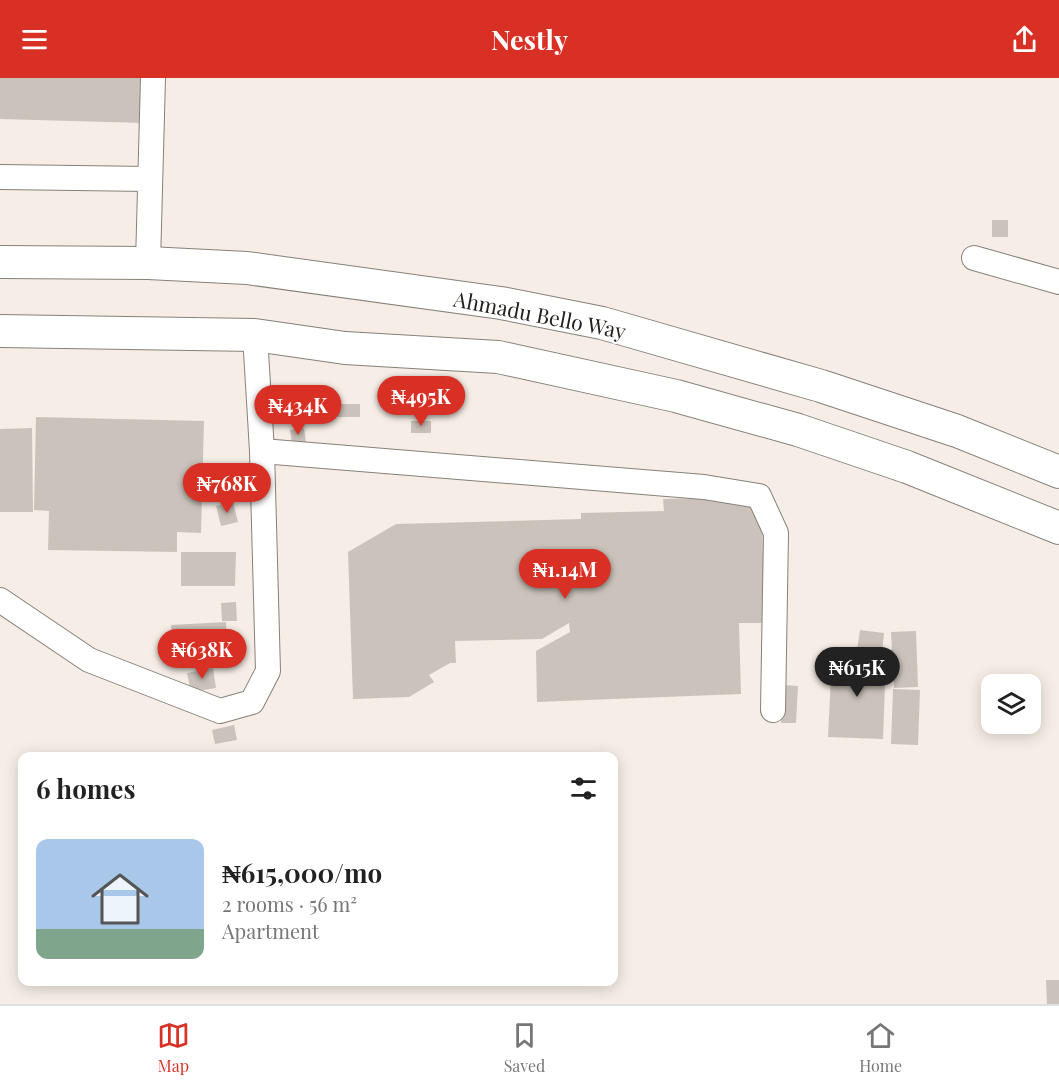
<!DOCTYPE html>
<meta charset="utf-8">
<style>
:root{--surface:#fff;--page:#f2f2f2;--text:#222;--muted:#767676;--line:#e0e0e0;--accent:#d93025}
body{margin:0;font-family:"Playfair Display",serif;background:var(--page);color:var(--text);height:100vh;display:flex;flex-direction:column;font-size:22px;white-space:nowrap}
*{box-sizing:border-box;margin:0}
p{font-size:20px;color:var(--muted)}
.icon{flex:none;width:33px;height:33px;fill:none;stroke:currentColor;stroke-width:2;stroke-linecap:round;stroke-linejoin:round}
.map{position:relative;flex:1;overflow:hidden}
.panel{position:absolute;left:18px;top:674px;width:600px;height:234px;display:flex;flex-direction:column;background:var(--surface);border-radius:12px;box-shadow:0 3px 15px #0003}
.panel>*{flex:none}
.buttons{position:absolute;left:981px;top:596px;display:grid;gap:12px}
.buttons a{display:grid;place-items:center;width:60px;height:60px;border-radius:12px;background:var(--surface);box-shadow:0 3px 15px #0003;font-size:30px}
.price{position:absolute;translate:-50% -51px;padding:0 14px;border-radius:21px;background:var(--accent);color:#fff;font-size:20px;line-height:39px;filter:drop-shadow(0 2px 3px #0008)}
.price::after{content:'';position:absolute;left:50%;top:36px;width:18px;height:14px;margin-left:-9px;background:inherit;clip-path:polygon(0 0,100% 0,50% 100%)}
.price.on{background:#222;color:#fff}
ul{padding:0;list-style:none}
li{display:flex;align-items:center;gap:18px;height:150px;padding:0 18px}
li span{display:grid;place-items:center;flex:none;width:168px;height:120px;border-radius:12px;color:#555}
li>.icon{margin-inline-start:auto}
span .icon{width:72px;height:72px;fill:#fffc;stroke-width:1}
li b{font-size:26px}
h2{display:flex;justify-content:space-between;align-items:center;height:72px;padding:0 18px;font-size:26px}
header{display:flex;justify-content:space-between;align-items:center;height:78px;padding:0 18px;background:var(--accent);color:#fff;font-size:27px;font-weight:700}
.tab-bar{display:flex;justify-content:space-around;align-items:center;height:84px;border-top:2px solid var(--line);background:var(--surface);font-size:16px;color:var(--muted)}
.tab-bar a{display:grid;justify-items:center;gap:3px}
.tab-bar .on{color:var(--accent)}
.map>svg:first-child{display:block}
.building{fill:#cbc3bb}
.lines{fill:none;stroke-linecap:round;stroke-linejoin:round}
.minor-casing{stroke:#868078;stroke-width:26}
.major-casing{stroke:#868078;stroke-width:34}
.minor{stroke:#fff;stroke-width:24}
.major{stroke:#fff;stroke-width:32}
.labels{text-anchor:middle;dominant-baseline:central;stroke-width:4.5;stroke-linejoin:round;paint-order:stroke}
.street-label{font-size:21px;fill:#24211e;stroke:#fff}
</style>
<header><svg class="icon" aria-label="menu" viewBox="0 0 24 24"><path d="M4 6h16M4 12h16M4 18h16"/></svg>Nestly<svg class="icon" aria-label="share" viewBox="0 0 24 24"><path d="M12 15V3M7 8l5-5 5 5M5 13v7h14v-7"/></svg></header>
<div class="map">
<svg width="1059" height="926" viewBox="0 0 1059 926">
<rect width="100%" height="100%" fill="#f6eee6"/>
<!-- building -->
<path class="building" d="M0,0H144L143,45L0,41Z
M992,142H1008V159H992Z
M334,326H360V339H334Z
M36,339L204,343L201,455L177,454V474L48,472L49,433L34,432Z
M411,343H431V355H411Z
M32,350L33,434H0V351Z
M304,350L306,364L292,366L290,352Z
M750,419L762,440L765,545H739L741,616L537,624L536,573L570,554L569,545L542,561L455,563L456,585H450L429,597L434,604L409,619L353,621L348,474L396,446L581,441V435L664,433L663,421Z
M233,424L238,444L221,448L216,428Z
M181,474H236L235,508H181Z
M236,524L237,543H222L221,525Z
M226,544L228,586L173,588L171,547Z
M860,552L884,555L882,575L857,572Z
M916,553L918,609L894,610L891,554Z
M832,578L886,580L883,661L828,659Z
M213,590L216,610L191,614L187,595Z
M783,607L798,608L796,645H781Z
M893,611L920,612L918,667L891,666Z
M234,647L237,662L215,666L212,652Z
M1046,902H1059V926H1047Z"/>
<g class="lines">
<defs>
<path id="minor" d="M0,99L150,101
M974,180L1059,204
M148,185L153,0
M262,373L704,409L759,418L776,455L773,632
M0,522L89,582L220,633L252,624L268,593L262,373L255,257"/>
<path id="major" d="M0,184L148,185L247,190L501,225L602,245L821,308L957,353L1059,394
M0,253L255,257L345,270L498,279L676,318L798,352L907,389L1059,450"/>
</defs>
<!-- minor casing -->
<use href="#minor" class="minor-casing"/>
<!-- major casing -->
<use href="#major" class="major-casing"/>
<!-- minor -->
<use href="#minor" class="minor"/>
<!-- major -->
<use href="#major" class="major"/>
</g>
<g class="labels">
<!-- street labels -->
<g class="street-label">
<text transform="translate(540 236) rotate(11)">Ahmadu Bello Way</text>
</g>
</g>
</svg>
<div class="buttons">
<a><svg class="icon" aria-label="layers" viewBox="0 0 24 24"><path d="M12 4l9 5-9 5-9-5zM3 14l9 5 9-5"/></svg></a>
</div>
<b class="price" style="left:421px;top:349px">₦495K</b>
<b class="price" style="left:298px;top:358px">₦434K</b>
<b class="price" style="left:227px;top:436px">₦768K</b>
<b class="price" style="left:565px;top:522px">₦1.14M</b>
<b class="price" style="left:202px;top:602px">₦638K</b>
<b class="price on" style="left:857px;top:620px">₦615K</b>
<section class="panel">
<h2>6 homes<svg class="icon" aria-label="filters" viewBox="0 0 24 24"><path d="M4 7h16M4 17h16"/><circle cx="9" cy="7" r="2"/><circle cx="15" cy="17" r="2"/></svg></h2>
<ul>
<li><span style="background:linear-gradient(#a9c7e8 75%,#7fa58c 0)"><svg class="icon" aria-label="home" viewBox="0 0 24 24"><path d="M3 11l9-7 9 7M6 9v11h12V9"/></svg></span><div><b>₦615,000/mo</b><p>2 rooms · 56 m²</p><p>Apartment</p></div></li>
</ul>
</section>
</div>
<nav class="tab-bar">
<a class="on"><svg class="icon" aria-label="map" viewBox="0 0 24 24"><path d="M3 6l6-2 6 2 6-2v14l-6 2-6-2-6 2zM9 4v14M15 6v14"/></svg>Map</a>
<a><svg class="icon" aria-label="saved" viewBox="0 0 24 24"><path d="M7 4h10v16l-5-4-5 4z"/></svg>Saved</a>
<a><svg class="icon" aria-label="home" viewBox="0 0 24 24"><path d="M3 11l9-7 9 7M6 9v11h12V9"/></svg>Home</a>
</nav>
